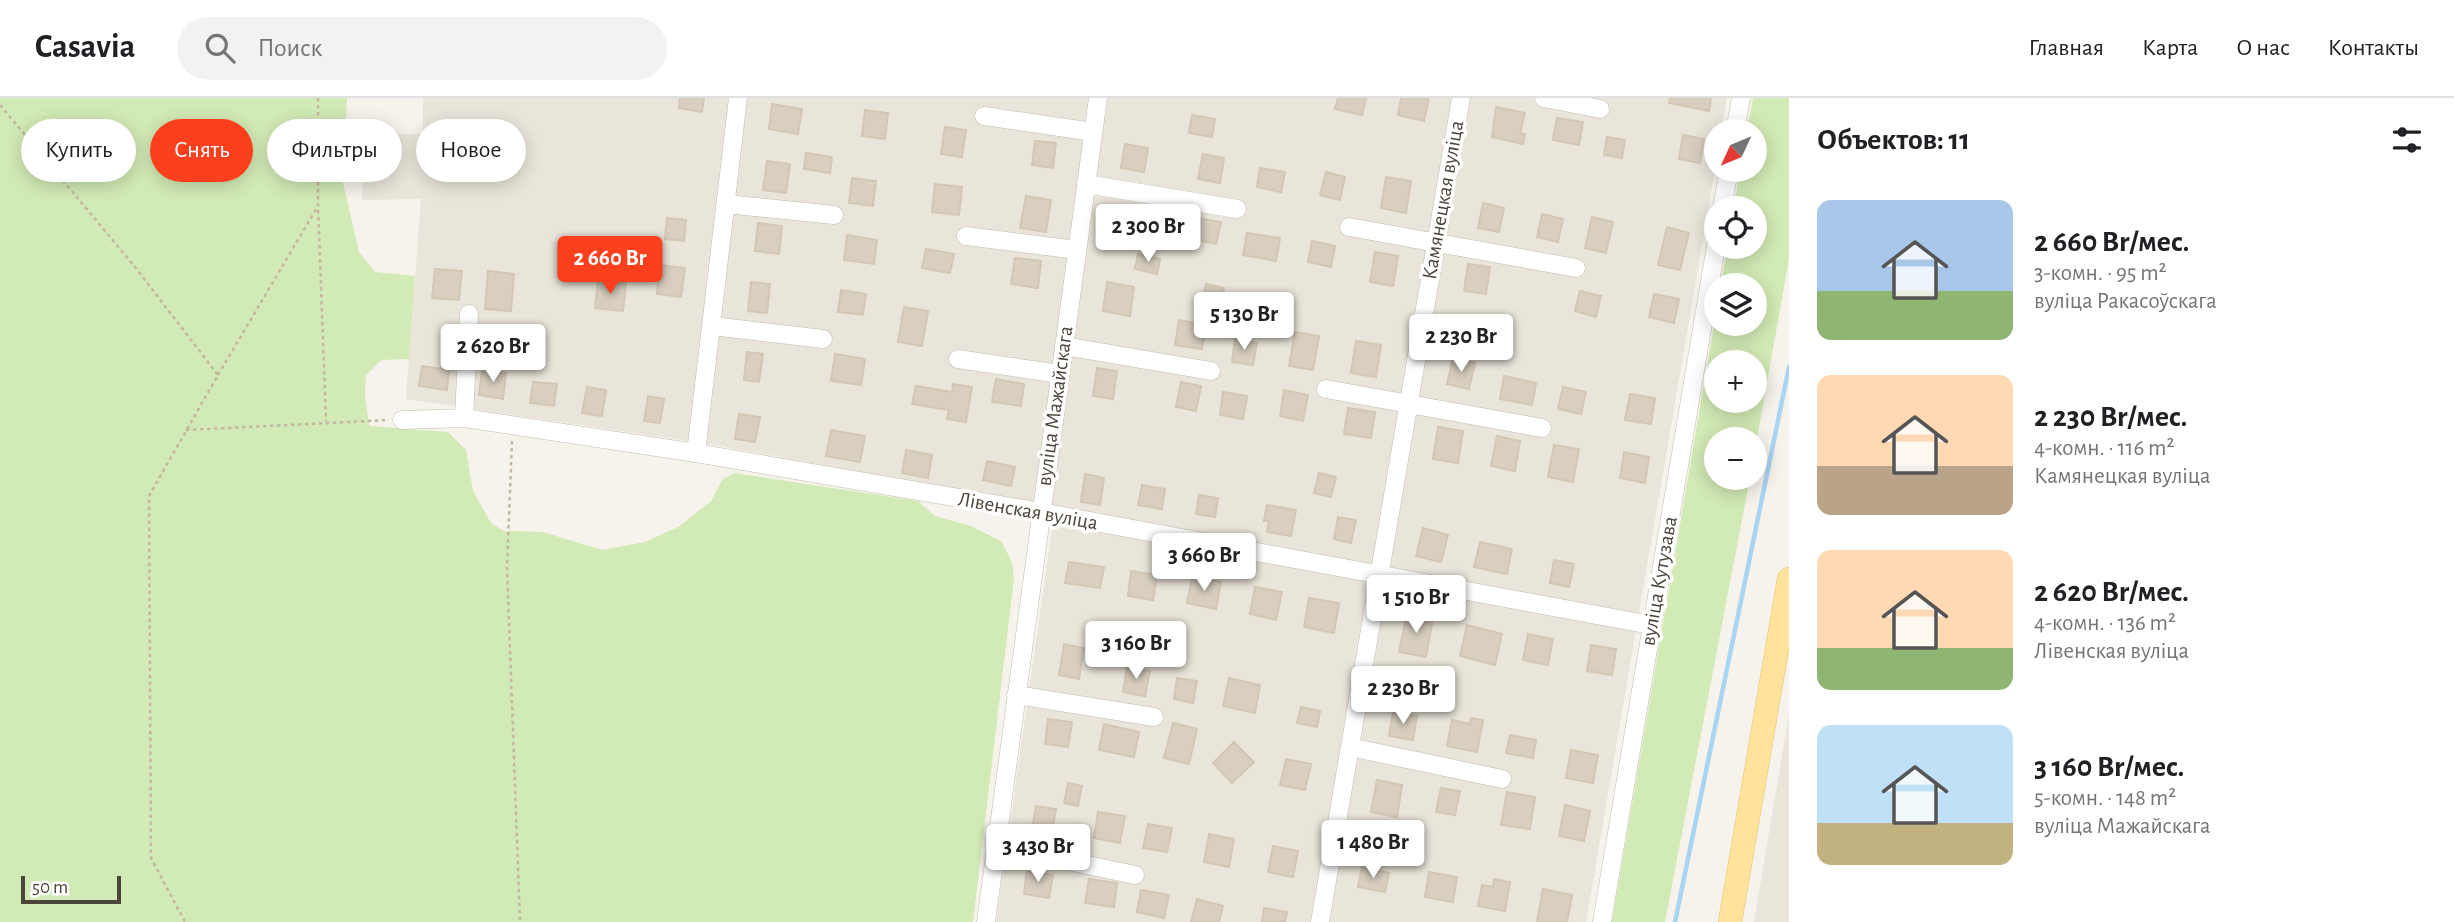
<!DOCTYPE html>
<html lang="ru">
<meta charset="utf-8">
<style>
:root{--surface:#fff;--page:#f2f2f2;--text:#202124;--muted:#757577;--line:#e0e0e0;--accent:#fc3f1d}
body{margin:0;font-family:"Alegreya Sans",sans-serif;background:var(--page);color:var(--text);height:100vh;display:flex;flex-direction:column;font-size:26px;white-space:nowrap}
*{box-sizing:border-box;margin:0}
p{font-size:23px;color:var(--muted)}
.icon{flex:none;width:38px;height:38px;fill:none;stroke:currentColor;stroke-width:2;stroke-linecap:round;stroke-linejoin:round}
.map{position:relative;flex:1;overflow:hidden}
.side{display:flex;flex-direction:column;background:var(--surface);width:665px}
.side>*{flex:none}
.hud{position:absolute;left:21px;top:21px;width:665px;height:63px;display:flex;gap:14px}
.needle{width:46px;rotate:226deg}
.buttons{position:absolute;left:1704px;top:21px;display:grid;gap:14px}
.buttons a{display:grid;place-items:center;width:63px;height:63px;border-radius:50%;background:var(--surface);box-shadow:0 4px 18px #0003;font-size:35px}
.scale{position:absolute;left:21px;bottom:18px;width:100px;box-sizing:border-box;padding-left:7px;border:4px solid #4b4439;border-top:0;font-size:19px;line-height:24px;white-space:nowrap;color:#4b4439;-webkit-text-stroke:5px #fff;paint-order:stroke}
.price{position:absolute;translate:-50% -60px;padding:0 16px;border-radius:7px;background:#fff;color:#222;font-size:23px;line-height:46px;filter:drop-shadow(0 2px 4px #0008)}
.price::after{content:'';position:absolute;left:50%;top:42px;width:21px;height:16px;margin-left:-10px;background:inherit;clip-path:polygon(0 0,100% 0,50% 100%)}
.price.current{background:var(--accent);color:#fff}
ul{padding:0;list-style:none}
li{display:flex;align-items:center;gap:21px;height:175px;padding:0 28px}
li span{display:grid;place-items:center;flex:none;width:196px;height:140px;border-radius:14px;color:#555}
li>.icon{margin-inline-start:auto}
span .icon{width:84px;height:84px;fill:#fffc;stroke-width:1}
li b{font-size:30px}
h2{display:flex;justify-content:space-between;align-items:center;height:84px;padding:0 28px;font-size:30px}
.tag{padding:0 24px;border-radius:32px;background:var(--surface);box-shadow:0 4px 18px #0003;font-size:24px;line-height:63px}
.tag.current{background:var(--accent);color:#fff}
header{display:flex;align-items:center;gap:42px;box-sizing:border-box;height:98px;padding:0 35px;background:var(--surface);border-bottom:2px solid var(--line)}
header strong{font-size:33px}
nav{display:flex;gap:38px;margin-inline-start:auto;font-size:24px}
.search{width:490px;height:63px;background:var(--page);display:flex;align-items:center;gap:18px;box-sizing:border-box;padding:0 24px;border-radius:38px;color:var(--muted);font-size:26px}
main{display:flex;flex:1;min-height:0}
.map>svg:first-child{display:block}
.residential{fill:#eae5da}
.green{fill:#d2eab5;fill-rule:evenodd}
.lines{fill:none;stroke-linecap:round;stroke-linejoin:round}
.stream{stroke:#a9d4f2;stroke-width:4.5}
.building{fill:#d8cfc1;stroke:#d3c7b4;stroke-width:2}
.minor-casing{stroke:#c2bbae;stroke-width:19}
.major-casing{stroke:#e6c16a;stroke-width:24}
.path{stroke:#c4b79f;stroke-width:2.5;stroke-dasharray:3.5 3.5;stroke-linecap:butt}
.minor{stroke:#fff;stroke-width:18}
.major{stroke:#ffe39c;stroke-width:23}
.labels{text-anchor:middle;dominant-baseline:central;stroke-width:7;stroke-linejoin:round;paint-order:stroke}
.street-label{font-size:21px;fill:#4b4439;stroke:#fff}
</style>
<header>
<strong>Casavia</strong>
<div class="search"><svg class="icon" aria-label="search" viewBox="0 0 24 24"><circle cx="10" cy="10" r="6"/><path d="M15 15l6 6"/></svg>Поиск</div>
<nav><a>Главная</a><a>Карта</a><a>О нас</a><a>Контакты</a></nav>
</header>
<main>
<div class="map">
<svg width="1789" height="824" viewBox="0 0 1789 824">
<rect width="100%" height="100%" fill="#f6f3ec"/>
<!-- residential -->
<path class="residential" d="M423,0H1727L1721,33H1717V60L1586,824H996L1055,410L709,346L406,301L421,101L362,102L365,35L423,36Z
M1789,616V824H1754Z"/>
<!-- green -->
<path class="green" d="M0,0H347L343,85L359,154L375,174L415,178L409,261L381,262L366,277L365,296L369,328L448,334L466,352L473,393L491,425L504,433L543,434L602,452L645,444L680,428L711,403L722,382L734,375L918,403L935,418L971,428L1001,443L1012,464L1014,480L973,824H0Z
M1753,0H1789V161L1755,352V341H1717V380H1750L1665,824H1612L1717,210V226H1755V187H1721L1727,149H1755V110H1734L1740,72H1755V33H1747ZM1717,264H1755V303H1717Z"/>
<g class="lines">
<!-- stream -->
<path class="stream" d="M1675,824L1789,269"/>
</g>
<!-- building -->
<path class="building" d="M680,0H704L702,14L679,10Z
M1338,0H1366L1362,17L1335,11Z
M1401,0H1429L1424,23L1398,17Z
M1670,0H1711L1709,13L1669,5Z
M772,6L802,11L798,36L769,31Z
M1496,9L1525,15L1520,35L1525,36L1523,46L1492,39Z
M865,12L888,15L885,41L862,38Z
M1192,17L1215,21L1212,39L1189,35Z
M1557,20L1583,24L1579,47L1553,42Z
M945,29L966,32L962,59L941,56Z
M1683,37L1704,41L1700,65L1679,61Z
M1607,39L1625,42L1622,60L1604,57Z
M1035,43L1056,45L1053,70L1032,67Z
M1125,46L1148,50L1144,74L1121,70Z
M806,55L832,59L830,75L804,71Z
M1203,56L1224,60L1220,85L1198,81Z
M767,63L790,66L786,95L763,92Z
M1260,70L1285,74L1281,94L1257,89Z
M1326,74L1345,79L1340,102L1320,97Z
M1386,79L1411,83L1406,115L1381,110Z
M852,80L876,83L873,108L849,105Z
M935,86L962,89L959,117L932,114Z
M1026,98L1051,102L1046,134L1020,130Z
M1483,105L1504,110L1499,134L1478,130Z
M1119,112L1138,114L1135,141L1116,138Z
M1542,116L1563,121L1558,144L1537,139Z
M1592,119L1613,124L1606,155L1585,150Z
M667,120L686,122L684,143L665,141Z
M1196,120L1221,124L1216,146L1192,141Z
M758,125L782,128L779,156L755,153Z
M1667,129L1689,135L1680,172L1658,167Z
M1247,135L1280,140L1276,163L1243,157Z
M847,137L877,142L874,166L844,162Z
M1312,143L1335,148L1331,169L1308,164Z
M926,151L954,156L950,175L922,170Z
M1375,154L1398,158L1393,188L1370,184Z
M1138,156L1160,161L1157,176L1135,171Z
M1015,160L1041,163L1038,190L1011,186Z
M1468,166L1490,169L1486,196L1464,193Z
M660,167L685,170L681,199L657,196Z
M435,171L462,173L459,202L432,200Z
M488,173L514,176L511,213L485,211Z
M598,182L626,185L623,213L595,210Z
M751,184L770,186L767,215L748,213Z
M1107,184L1134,189L1130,218L1103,213Z
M1206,186L1224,190L1219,210L1202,206Z
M841,192L866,196L863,217L838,214Z
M1580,193L1601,198L1596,219L1575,213Z
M1654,196L1679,201L1674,225L1649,219Z
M904,209L928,213L922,248L898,244Z
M1179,222L1206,227L1202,251L1175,247Z
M1295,234L1319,238L1313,272L1289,268Z
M1235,241L1257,245L1253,267L1232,264Z
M1356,243L1381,247L1376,279L1351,275Z
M747,254L763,256L759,284L744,282Z
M835,256L865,261L861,287L831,283Z
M1453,260L1475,265L1469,291L1447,286Z
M422,268L449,272L447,292L419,288Z
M1097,270L1117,273L1113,301L1093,298Z
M482,272L506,275L503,301L479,297Z
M1504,278L1536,285L1532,307L1500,301Z
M996,281L1024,286L1021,308L992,304Z
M533,284L557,286L554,308L530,305Z
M1181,284L1201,288L1196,313L1176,309Z
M953,286L972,289L966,324L947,321L949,312L912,306L916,288L952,294Z
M587,289L606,292L602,318L582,315Z
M1563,289L1586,294L1581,316L1558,311Z
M1284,292L1308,297L1303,323L1280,318Z
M1223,294L1247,298L1243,321L1220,317Z
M1630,296L1655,300L1651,326L1625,322Z
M648,298L664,301L660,325L644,323Z
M1348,310L1375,314L1371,340L1344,336Z
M739,316L760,319L755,344L735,341Z
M1438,329L1463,333L1458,365L1433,361Z
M831,332L865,338L860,364L826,358Z
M1497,338L1520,343L1515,373L1491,368Z
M1554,347L1579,351L1573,384L1548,379Z
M906,352L932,357L928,380L902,375Z
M1624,354L1649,359L1645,385L1620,380Z
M987,363L1015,369L1011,388L983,382Z
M1319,375L1336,379L1331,399L1314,395Z
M1085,376L1104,380L1100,407L1081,404Z
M1142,387L1165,391L1162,411L1138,407Z
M1199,397L1218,400L1215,419L1196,416Z
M1267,407L1296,412L1291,438L1267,434L1269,423H1264Z
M1338,419L1356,422L1351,445L1334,441Z
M1423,430L1448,437L1441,464L1416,458Z
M1480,444L1512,451L1507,476L1474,469Z
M1554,462L1574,466L1569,489L1550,485Z
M1069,464L1104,469L1100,490L1065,485Z
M1131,473L1157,477L1153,502L1128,498Z
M1192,478L1221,484L1216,511L1187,505Z
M1255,489L1282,494L1276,522L1250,516Z
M1309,500L1339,505L1334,535L1304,529Z
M1407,515L1433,520L1426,559L1399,554Z
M1467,527L1502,536L1495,567L1460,558Z
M1528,536L1553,541L1548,567L1523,562Z
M1064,546L1084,550L1079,581L1059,577Z
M1591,547L1616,551L1612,577L1587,573Z
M1127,569L1150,573L1145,598L1123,594Z
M1177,580L1197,583L1193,605L1174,601Z
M1229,580L1260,587L1255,615L1223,608Z
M1301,609L1320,613L1317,629L1297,625Z
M1393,615L1417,618L1413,642L1389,638Z
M1471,620L1483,622L1477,654L1447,648L1452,622L1470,626Z
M1048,621L1072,624L1068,649L1045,646Z
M1173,625L1197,631L1189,666L1164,660Z
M1104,626L1139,634L1134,659L1099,652Z
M1510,637L1536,642L1533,660L1506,655Z
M1234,644L1254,664L1232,685L1213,665Z
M1571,652L1598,657L1593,685L1566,680Z
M1286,661L1311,666L1305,692L1280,687Z
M1377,682L1402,687L1397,719L1371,714Z
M1068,685L1082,688L1078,708L1064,705Z
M1441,690L1460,693L1455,717L1436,714Z
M1507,694L1535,699L1530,731L1501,727Z
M1565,707L1590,713L1584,743L1559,738Z
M1036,708L1056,711L1052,734L1032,731Z
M1098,714L1125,718L1120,745L1094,740Z
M1148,726L1172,730L1167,754L1143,750Z
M1209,736L1234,741L1229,769L1204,764Z
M1273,748L1298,753L1293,779L1268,774Z
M1362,769L1389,775L1385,794L1358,789Z
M1027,772L1053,777L1049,800L1024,796Z
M1429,774L1457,779L1453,804L1425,799Z
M1089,781L1117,785L1114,809L1085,805Z
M1494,781L1510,784L1505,813L1478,808L1482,787L1493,789Z
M1543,791L1572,797L1567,824H1537Z
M1141,792L1169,797L1164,820L1137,814Z
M1197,801L1223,808L1219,824H1191Z
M1264,810L1287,814L1285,824H1262Z"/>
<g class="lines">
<defs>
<path id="minor" d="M1544,0L1600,11
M984,18L1093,34
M1735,33L1741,0
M1086,86L1237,111
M726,106L834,117
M1722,110L1729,72
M1349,129L1576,170
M966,138L1077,152
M712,228L823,241
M1064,248L1211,273
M958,261L1060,276
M1326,291L1542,330
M464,320L469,216
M402,322L464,320L696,355L1041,414L1651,527
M696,355L738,0
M1016,597L1154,619
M1350,649L1502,681
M996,748L1135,777
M986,824L1098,0
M1320,824L1461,0
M1602,824L1717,142"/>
<path id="major" d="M1730,824L1789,481"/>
</defs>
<!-- minor casing -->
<use href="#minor" class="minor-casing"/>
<!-- major casing -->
<use href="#major" class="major-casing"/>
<!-- path -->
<path class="path" d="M318,0V107L326,323
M0,7L135,169L218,277L149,398L151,760L185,824
M218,277L318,108
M186,332L389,322
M512,343L507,469L520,824"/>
<!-- minor -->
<use href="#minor" class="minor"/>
<!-- major -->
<use href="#major" class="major"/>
</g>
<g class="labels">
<!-- street labels -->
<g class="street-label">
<text transform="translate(1443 102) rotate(-80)">Камянецкая вуліца</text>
<text transform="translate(1055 308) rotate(-82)">вуліца Мажайскага</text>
<text transform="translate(1028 413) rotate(10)">Лівенская вуліца</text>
<text transform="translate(1659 483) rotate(-80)">вуліца Кутузава</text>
</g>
</g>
</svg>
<div class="buttons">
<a><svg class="needle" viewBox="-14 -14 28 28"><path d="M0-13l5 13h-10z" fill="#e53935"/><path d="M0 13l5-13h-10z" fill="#757577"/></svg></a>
<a><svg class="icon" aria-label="locate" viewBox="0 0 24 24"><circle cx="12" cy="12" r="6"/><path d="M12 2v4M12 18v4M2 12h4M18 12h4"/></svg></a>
<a><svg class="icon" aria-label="layers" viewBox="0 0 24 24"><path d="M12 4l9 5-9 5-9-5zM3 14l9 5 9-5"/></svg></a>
<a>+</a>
<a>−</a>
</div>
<div class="scale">50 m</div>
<b class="price" style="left:1148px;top:166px">2 300 Br</b>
<b class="price current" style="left:610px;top:198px">2 660 Br</b>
<b class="price" style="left:1244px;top:254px">5 130 Br</b>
<b class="price" style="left:1461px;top:276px">2 230 Br</b>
<b class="price" style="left:493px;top:286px">2 620 Br</b>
<b class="price" style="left:1204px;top:495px">3 660 Br</b>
<b class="price" style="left:1416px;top:537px">1 510 Br</b>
<b class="price" style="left:1136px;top:583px">3 160 Br</b>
<b class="price" style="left:1403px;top:628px">2 230 Br</b>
<b class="price" style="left:1373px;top:782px">1 480 Br</b>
<b class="price" style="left:1038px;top:786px">3 430 Br</b>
<div class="hud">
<a class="tag">Купить</a>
<a class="tag current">Снять</a>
<a class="tag">Фильтры</a>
<a class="tag">Новое</a>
</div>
</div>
<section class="side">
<h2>Объектов: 11<svg class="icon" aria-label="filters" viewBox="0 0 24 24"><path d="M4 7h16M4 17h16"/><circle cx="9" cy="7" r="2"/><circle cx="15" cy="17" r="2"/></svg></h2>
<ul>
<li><span style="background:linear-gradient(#a9c7e8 65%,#8fb573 0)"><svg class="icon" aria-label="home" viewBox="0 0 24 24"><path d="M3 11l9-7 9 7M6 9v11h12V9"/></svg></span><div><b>2 660 Br/мес.</b><p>3-комн. · 95 m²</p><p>вуліца Ракасоўскага</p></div></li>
<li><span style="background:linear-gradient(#ffd9b3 65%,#b9a48a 0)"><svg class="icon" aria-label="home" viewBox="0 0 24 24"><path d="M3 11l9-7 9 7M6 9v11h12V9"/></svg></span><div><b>2 230 Br/мес.</b><p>4-комн. · 116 m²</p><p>Камянецкая вуліца</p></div></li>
<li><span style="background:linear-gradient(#ffd9b3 70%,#8fb573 0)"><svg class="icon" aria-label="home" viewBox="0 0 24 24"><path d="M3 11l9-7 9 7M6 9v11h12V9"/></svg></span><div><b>2 620 Br/мес.</b><p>4-комн. · 136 m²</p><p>Лівенская вуліца</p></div></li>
<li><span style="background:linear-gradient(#bfe0f5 70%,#c2b280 0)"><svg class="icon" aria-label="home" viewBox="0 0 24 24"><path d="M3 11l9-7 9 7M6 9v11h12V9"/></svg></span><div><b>3 160 Br/мес.</b><p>5-комн. · 148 m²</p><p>вуліца Мажайскага</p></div></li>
</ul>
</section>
</main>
